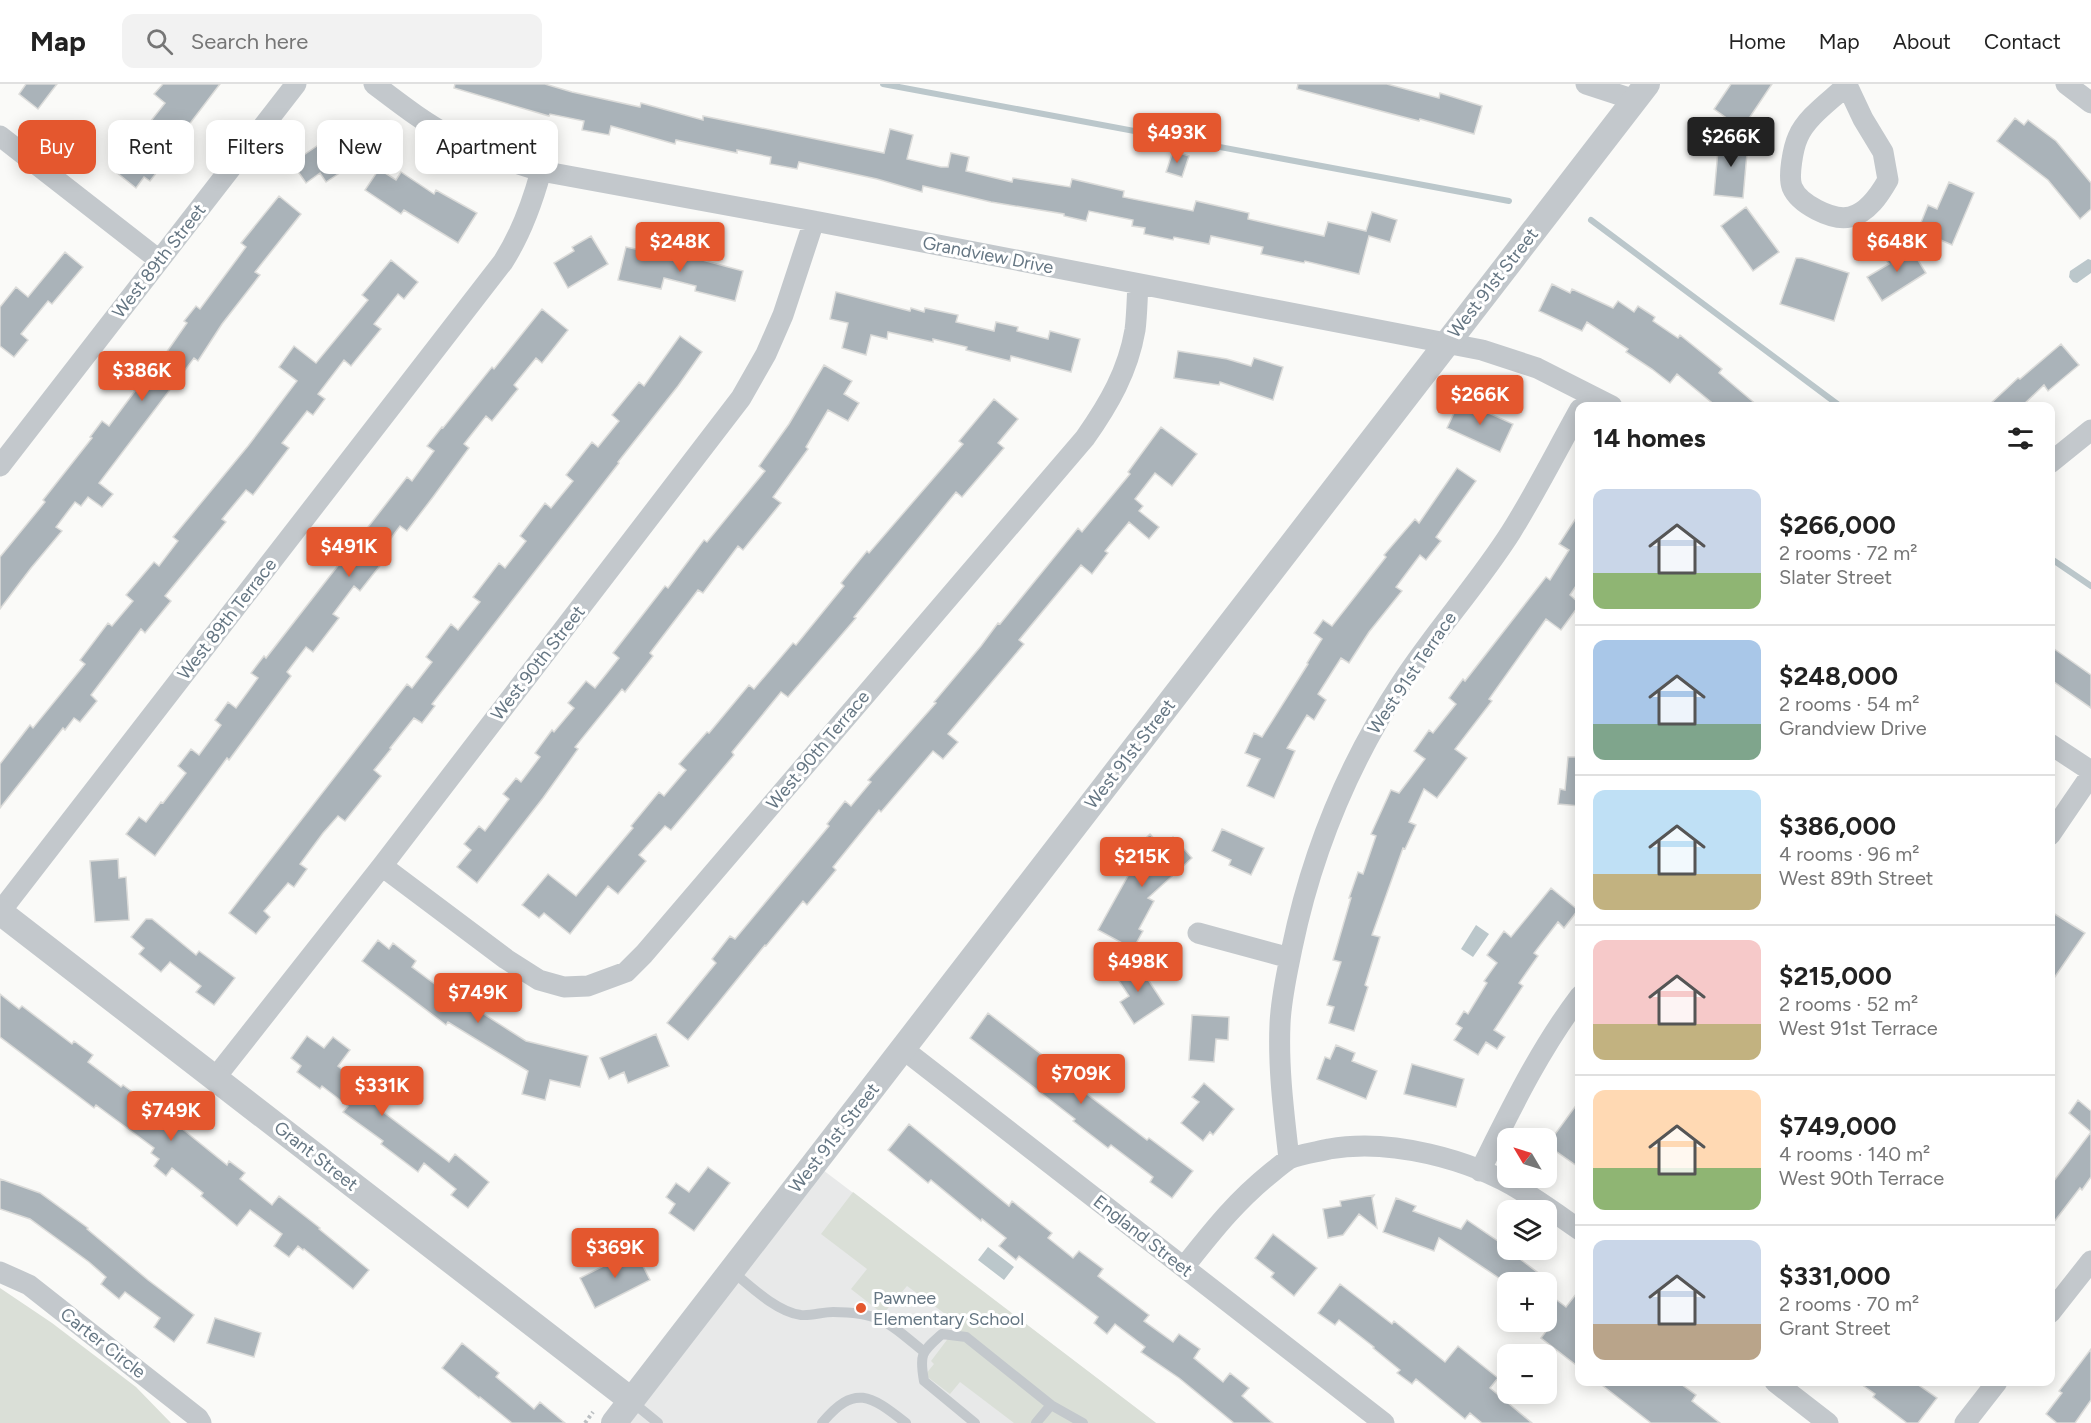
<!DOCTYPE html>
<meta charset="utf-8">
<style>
:root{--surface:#fff;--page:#f2f2f2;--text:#222;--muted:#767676;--line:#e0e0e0;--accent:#e4572e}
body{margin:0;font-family:Figtree,sans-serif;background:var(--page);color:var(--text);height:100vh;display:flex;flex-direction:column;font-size:22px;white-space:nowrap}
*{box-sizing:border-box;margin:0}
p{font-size:20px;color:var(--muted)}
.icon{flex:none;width:33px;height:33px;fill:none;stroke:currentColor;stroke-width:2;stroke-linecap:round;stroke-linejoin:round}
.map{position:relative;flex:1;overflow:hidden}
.side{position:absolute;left:1575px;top:318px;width:480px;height:984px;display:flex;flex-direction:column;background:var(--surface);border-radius:12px;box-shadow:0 3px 15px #0003}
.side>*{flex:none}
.guide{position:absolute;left:18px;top:36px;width:570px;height:54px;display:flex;gap:12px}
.needle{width:39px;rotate:308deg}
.tools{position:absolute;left:1497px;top:1044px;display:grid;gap:12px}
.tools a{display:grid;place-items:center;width:60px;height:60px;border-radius:12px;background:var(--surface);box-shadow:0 3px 15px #0003;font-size:30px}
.price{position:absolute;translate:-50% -51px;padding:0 14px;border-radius:6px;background:var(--accent);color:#fff;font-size:20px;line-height:39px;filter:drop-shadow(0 2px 3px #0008)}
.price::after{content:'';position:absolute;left:50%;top:36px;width:18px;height:14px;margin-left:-9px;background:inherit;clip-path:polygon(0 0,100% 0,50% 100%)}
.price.selected{background:#222;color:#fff}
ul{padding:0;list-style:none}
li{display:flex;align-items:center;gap:18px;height:150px;padding:0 18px}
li+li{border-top:2px solid var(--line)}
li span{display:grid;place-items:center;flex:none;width:168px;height:120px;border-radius:12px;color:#555}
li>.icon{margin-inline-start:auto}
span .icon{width:72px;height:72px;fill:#fffc;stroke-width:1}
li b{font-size:26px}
h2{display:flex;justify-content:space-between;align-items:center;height:72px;padding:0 18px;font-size:26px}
.chip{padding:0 21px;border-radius:12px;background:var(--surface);box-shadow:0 3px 15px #0003;font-size:21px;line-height:54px}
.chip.selected{background:var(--accent);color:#fff}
header{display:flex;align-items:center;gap:36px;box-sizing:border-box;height:84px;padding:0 30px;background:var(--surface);border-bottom:2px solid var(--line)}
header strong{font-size:28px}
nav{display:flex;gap:33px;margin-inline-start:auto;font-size:21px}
.search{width:420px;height:54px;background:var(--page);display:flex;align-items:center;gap:15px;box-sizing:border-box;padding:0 21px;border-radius:12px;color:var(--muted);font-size:22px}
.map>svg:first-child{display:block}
.built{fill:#e8e9e9}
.green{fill:#dadfd7}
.water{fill:#bbc7cb}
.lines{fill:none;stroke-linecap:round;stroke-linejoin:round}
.stream{stroke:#bbc7cb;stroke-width:6}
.building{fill:#aab3b9;stroke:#dcdcda;stroke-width:1.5}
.path{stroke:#bbbfc2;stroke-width:4;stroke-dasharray:3 3;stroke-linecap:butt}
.service{stroke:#c3c8cc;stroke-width:10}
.minor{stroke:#c3c8cc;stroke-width:21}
.tertiary{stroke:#c3c8cc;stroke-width:26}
.poi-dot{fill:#e4572e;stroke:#fff;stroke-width:2}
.labels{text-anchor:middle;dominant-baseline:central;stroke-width:6;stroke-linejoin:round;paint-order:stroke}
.street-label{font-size:18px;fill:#657683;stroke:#fff}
.poi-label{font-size:18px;fill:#657683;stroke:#fff;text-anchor:start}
</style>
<header>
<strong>Map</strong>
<div class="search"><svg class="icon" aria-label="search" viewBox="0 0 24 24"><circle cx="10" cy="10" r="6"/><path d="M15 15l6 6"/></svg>Search here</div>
<nav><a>Home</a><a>Map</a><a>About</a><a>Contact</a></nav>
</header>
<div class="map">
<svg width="2091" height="1339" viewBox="0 0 2091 1339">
<rect width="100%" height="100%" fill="#fafaf8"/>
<!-- built -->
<path class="built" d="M823,1086L1156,1339H629Z"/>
<!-- green -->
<path class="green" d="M853,1108L1156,1339H1014L960,1298L950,1310L925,1291L934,1280L931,1277L959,1240L907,1202L883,1230L851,1205L867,1185L821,1150Z
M0,1204L52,1239L136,1303L171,1339H0Z"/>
<!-- water -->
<path class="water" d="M2088,175L2091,176V189L2077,199L2073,198L2069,193L2070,187Z
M1476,841L1489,850L1473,873L1461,865Z
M988,1163L1014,1183L1004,1196L978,1176Z"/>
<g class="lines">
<!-- stream -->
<path class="stream" d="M883,0L1509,117
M1591,136L1840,322
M2050,474L2091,502"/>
</g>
<!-- building -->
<path class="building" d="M26,0H57L38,25L19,10Z
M163,0H220L185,46L180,42L160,68L168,74L150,97L144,93L136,104L116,88L153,40L150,38L165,19L154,10Z
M455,0H545L572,8L640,23L641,19L703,36V32L884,69L890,45L913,51L907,75L941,83H948L951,69L969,73L966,87L1012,98L1013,94L1070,103L1072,95L1124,107L1123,113L1193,127L1196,117L1249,129L1248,135L1324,152L1328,138L1366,147L1372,128L1397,136L1390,158L1369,152L1359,190L1305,177L1304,179L1261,170L1263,163L1211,152L1209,160L1174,153L1173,156L1144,150L1145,144L1132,142L1133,136L1089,127L1086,137L1064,132V130L991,118L923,102L922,108L877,95L799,78L797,85L770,80L771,73L737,66V69L676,56L675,60L611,42L609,51L582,46L584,37L550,30L549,32L454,4Z
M1298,0H1387L1439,14L1440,9L1482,22L1474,50L1420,35L1419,37L1297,5Z
M1731,0H1772L1742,45L1714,25Z
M2015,34L2024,41L2028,36L2056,57L2091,99V125L2080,135L2048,96L1997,57Z
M342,45L362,74L326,98L320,89L306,99L292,79Z
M1719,55L1748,58L1743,114L1714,111Z
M1173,67L1189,72L1182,93L1166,88Z
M379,85L396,96L401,88L434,110L436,106L477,129L458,159L404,126L401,130L365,106Z
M1949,98L1974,109L1952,161L1918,146L1928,121L1937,125Z
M279,112L301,130L255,188L260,191L222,240L198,277L194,274L99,399L113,410L102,423L88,413L81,422L75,418L56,443L62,447L31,484L0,525V473L45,418L43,416L92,354L90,353L102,337L109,342L135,307L128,301L141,284L148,289L164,268L166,269L187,239L184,237L196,222L200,225L246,163L241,159Z
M1746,123L1779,168L1753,187L1721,142Z
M591,152L608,180L568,204L554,179L574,167L572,163Z
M1908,160L1926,189L1882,217L1867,193L1889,180L1885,174Z
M626,163L683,175L684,171L743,187L735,217L695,207L696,202L664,194L661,205L618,196Z
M65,168L83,183L52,220L48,217L21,250L28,256L14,273L0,262V223L16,203L28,213Z
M1796,174H1802L1849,189L1834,237L1780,220Z
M391,176L418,198L404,215L398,210L374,240L381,245L351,282L344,276L318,310L325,315L313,331L307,327L282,359L289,364L253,411L246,406L222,435L226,438L165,512L171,517L145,549L141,545L91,611L97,617L80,638L74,634L65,646L63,644L0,724V680L30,641L33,644L85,580L80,576L108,539L112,542L133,517L126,511L154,478L159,482L178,457L173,453L248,362L297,297L279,283L294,262L316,279L368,216L362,211Z
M1552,200L1570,209L1572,205L1613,224L1618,217L1634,228L1638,222L1655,233L1653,237L1678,254L1680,251L1722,285L1719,289L1758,322H1716L1677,290L1670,299L1652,285L1626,268L1628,265L1587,238L1582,247L1539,227Z
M836,208L910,227L911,224L924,228L925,224L958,231L956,238L994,247L996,238L1018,243L1017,247L1048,255L1050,247L1080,255L1071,288L1011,272L1010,277L966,266L967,263L933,255V258L888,248L887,255L871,251L866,271L842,264L848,239L830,235Z
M542,225L568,246L542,279L536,274L514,301L518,305L492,337L486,332L464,360L469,364L433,413L407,447L400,442L380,469L386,474L360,507L354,502L333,530L339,534L313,568L306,563L287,588L291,592L229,676L227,674L155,772L126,750L139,733L146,738L161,718L163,719L186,689L178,682L191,665L199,671L221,641L215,636L228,618L236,624L258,594L251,589L264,572L266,574L407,393L412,397L434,367L427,362L442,343L443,344L492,283L494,285Z
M680,252L702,268L678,302L618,378L619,379L432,620L435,622L422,639L414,634L390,664L391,665L374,686L381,692L345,737L338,732L323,749L300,780L307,785L294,803L288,799L264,827L270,833L256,850L229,829L407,600L412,604L432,578L426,573L451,540L458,546L480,518L473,513L499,479L505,484L526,457L520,452L545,419L551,424L573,397L566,391L592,358L598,363L619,337L612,331L639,298L644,302Z
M2061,260L2079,281L2048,307L2044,301L2022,322H1988L2018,294L2020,295Z
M1178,267L1227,275L1251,282L1254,274L1283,283L1273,316L1220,298L1219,301L1174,294Z
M824,281L852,297L844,310L859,319L848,337L828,326L806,363L808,365L773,413L781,419L743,466L738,462L703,509L698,506L650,569L653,572L625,608L622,605L575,663L578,665L543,714L477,799L457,783L471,766L464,760L479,742L485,747L509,715L503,710L516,694L521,698L540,673L535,669L552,646L554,648L574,624L568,619L586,597L595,604L619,574L613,569L665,502L668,504L704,456L707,458L765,387L759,382L789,340Z
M994,315L1018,335L998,359L1004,364L962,413L956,408L854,533L856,534L788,613L781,608L732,668L734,671L671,746L665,742L639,771L646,777L618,810L608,802L570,850L544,829L539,834L522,821L548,790L576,812L633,744L631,742L659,708L664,712L686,686L679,680L707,648L709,649L749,601L754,605L793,559L796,561L844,502L841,499L867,467L869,469L963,360L959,357Z
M1460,316L1513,340L1500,368L1447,344Z
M1161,343L1197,370L1172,402L1155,389L1135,415L1143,422L1139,427L1159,443L1149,455L1129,438L1105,467L1108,469L1092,490L1081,481L1019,556L1024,560L948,650L958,658L943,675L933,667L881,728L879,726L833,783L836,786L807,821L803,817L766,862L765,861L688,956L667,939L716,879L712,875L730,852L735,855L829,742L827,740L845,717L851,722L871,698L868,696L936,619L934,618L981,562L998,539L1000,540L1078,444L1082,448L1130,390L1128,388Z
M1457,384L1476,397L1436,453L1441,457L1426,476L1420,471L1396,503L1402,507L1369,548L1349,579L1341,574L1318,610L1326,616L1314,636L1307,631L1287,664L1295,667L1274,714L1247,702L1260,675L1245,669L1254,649L1262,653L1308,580L1307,579L1322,555L1314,549L1323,536L1332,542L1386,473L1384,471L1415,435L1419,439Z
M1580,428V496L1570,511L1580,520L1561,546L1546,535L1489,615L1492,617L1455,665L1467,674L1437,714L1424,705L1409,738L1416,741L1405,765L1403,764L1372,851L1380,853L1365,901L1368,903L1354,947L1329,939L1334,923L1327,921L1341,878L1333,876L1351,814H1349L1358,788L1363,790L1376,752L1371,750L1391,706L1399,709L1425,675L1414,667L1429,646L1433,649L1456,620L1449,614L1463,595L1465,597L1546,493L1550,496L1569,466L1559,460Z
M2050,562L2091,591V624L2050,595Z
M1568,673H1580V722L1558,720L1560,705L1565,706Z
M1222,745L1264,764L1251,791L1229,781L1231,776L1212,767Z
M1150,750L1162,764L1173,753L1192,774L1148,814L1154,817L1139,845L1143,847L1133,865L1098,846L1135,779L1128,771Z
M118,775L119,794L126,793L129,836L95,838L90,777Z
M1551,804L1578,826L1564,844L1558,838L1534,869L1538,872L1519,899L1523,902L1494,946L1505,953L1497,965L1486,958L1478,971L1454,956L1462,944L1456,940L1464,927L1468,930L1487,899L1484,897L1497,879L1487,871L1504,847L1511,853Z
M2050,827L2085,849L2050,900Z
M146,835H152L196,871L199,867L235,894L214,921L196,908L201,902L170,878L161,888L139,870L144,864L131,853Z
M378,856L389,865L393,859L416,877L412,883L440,904L442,901L468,920L526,957L588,972L580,1003L550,996L545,1016L522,1010L528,987L448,938L446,941L362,877Z
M1136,877L1164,920L1134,940L1120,918L1129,912L1115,891Z
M0,910L19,925L22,922L72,960L74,957L93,971L88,978L121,1003L123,1001L175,1039L227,1081L229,1077L245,1089L240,1095L272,1121L279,1112L320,1144L319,1145L369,1186L353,1205L304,1165L303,1166L298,1162L289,1173L274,1162L282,1150L250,1126L237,1142L201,1112L203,1109L172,1084L166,1092L154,1082L159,1075L151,1069L154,1064L96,1021L94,1024L0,953Z
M988,929L1081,1001L1079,1004L1147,1056L1149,1054L1193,1087L1172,1114L1150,1098L1153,1093L1111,1061L1108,1064L1073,1037L1075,1035L970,954Z
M1192,931L1229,933L1228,956L1216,955L1214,978L1189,976Z
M656,950L669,982L628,999L624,988L609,995L600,974Z
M307,952L324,964L333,953L350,966L338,982L366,1004L376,990L393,1004L384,1016L388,1019L382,1027L449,1078L455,1070L489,1098L468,1124L451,1111L456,1105L424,1079L418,1088L381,1060L383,1057L343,1028L348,1022L322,1002L320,1005L297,988L301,982L291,974Z
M1336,961L1355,969L1352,977L1377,987L1366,1015L1317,995L1325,973L1330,975Z
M1412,980L1464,995L1456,1023L1404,1010Z
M1204,999L1234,1025L1213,1051L1210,1048L1203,1057L1181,1039L1199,1018L1192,1013Z
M1580,1016V1084L1547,1061Z
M2078,1016L2091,1027V1093L2082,1106L2080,1104L2050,1143V1102L2091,1048L2069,1029Z
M909,1040L1009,1122L1012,1117L1052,1149L1048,1154L1073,1174L1079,1167L1103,1185L1098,1192L1149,1231L1144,1237L1173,1258L1179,1250L1200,1265L1194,1274L1223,1298L1230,1289L1249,1304L1242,1312L1273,1339H1234L1179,1294L1141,1268L1145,1263L1115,1240L1107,1250L1094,1239L1098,1233L1019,1172L1016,1176L999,1162L1006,1154L982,1135L981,1137L931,1096L928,1099L888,1066Z
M708,1083L730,1099L694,1147L669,1129L675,1120L666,1113L676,1099L689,1108Z
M0,1095L40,1109L88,1144L87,1145L148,1196L194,1231L174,1258L154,1243L160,1234L125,1208L119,1215L101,1200L106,1193L89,1178L30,1135L0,1125Z
M1374,1111L1372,1114L1377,1144L1359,1130L1343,1151L1328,1154L1323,1125L1341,1122L1340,1117Z
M1396,1114L1416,1122L1413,1127L1461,1145L1467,1136L1508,1164V1166L1537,1188L1529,1198H1505L1439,1154L1434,1167L1383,1148Z
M1273,1150L1317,1184L1294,1212L1271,1193L1274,1189L1255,1174Z
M635,1166L650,1196L595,1224L580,1194Z
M1340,1200L1392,1240L1394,1237L1445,1278L1458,1262L1498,1294L1490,1304L1532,1339H1482L1470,1329L1465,1335L1416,1295L1412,1300L1397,1289L1400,1286L1373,1264L1374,1263L1339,1236L1335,1241L1318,1229Z
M1580,1205V1284L1541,1254L1547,1246L1546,1208L1566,1223Z
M215,1234L261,1249L254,1273L207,1259Z
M462,1259L499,1289L496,1293L534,1325L540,1318L565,1339H512L480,1313L479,1314L442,1284Z
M2091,1265V1316L2075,1339H2057L2046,1330L2062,1309L2059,1307Z
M1598,1298H1678L1696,1311L1692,1317L1720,1339H1651Z
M1858,1298H1914L1937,1314L1918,1339H1907L1873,1313L1875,1310Z"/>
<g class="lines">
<!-- path -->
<path class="path" d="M585,1339L593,1328"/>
<!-- service -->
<path class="service" d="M732,1187C750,1202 777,1228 801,1231C811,1232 823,1228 833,1228C880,1228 889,1239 923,1267
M631,1317L658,1339
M1051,1321L1083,1339
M822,1339C855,1299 871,1312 906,1339
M975,1339L924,1297C919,1269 922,1268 942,1250L966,1253L1051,1321L1036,1339"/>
<!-- minor -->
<path class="minor" d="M374,0C398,18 423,38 450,52C478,67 511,78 541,87L814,137L1482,266L1537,284L1612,322
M1586,0L1635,16
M2066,0L2091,19
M1847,1L1863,35L1883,68L1888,96C1880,110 1868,129 1850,133C1832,137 1799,120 1792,103C1788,92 1793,64 1798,53C1807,32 1832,16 1848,0
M0,52L159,176
M2050,379L2091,346
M0,382L296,0
M2050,660L2091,687
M2050,751L2091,691
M382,782L506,875L539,896L564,903L588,902L626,888L644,870L1085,354C1109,320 1128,287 1135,246C1137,231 1137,215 1138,200
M0,828L503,178C521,150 532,120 541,87
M1198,849L1290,874
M903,965L1384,1339
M215,994L382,782L741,314L766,270L783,231L814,137
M1289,1075C1284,1030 1278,985 1280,940C1281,914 1287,889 1292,864C1312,767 1348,680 1402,598C1436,546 1478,500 1511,448C1536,408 1557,366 1580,325
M1480,1087C1510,1027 1539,966 1580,912
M1184,1183C1212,1148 1235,1118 1271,1089C1276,1085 1283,1079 1289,1075C1300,1070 1317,1068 1329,1065C1390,1054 1470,1075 1522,1107C1542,1119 1561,1133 1580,1146
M0,1188L29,1201L198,1334L201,1339
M2050,1229L2091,1177
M1775,1298L1828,1339
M1965,1339L1997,1298"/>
<!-- tertiary -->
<path class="tertiary" d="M0,828L631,1316
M614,1339L1647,0"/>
</g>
<!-- markers -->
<circle class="poi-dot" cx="861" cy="1224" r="6"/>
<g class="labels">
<!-- street labels -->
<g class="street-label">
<text transform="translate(988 171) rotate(11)">Grandview Drive</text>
<text transform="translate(159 177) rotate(-52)">West 89th Street</text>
<text transform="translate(1493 199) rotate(-52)">West 91st Street</text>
<text transform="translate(227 535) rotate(-52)">West 89th Terrace</text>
<text transform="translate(538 579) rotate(-52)">West 90th Street</text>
<text transform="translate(1412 589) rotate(-56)">West 91st Terrace</text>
<text transform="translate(818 666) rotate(-50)">West 90th Terrace</text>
<text transform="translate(1130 670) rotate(-52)">West 91st Street</text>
<text transform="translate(834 1054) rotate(-52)">West 91st Street</text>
<text transform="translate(316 1072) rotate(38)">Grant Street</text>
<text transform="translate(1143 1152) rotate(38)">England Street</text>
<text transform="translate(103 1259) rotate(38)">Carter Circle</text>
</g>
<!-- poi labels -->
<g class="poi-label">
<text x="873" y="1214">Pawnee<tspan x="873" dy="21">Elementary School</tspan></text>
</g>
</g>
</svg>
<div class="tools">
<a><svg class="needle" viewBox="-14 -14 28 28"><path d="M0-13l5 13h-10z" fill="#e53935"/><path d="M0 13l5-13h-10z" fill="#767676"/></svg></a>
<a><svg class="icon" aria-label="layers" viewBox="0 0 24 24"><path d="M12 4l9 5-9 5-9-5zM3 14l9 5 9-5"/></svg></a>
<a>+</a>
<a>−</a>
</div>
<b class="price" style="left:1177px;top:80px">$493K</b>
<b class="price selected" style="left:1731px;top:84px">$266K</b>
<b class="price" style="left:680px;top:189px">$248K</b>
<b class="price" style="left:1897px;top:189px">$648K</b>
<b class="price" style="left:142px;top:318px">$386K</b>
<b class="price" style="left:1480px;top:342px">$266K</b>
<b class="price" style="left:349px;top:494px">$491K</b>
<b class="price" style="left:1142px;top:804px">$215K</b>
<b class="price" style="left:1138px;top:909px">$498K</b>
<b class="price" style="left:478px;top:940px">$749K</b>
<b class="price" style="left:1081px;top:1021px">$709K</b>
<b class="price" style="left:382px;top:1033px">$331K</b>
<b class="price" style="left:171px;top:1058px">$749K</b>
<b class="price" style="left:615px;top:1195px">$369K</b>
<div class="guide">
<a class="chip selected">Buy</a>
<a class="chip">Rent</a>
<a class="chip">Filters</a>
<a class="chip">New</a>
<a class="chip">Apartment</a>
</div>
<section class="side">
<h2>14 homes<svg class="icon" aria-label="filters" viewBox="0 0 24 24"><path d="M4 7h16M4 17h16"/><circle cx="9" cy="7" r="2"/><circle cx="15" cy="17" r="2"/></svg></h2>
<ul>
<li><span style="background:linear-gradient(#c9d6e8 70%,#8fb573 0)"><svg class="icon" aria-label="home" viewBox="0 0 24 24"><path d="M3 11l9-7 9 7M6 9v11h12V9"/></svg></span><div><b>$266,000</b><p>2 rooms · 72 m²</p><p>Slater Street</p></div></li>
<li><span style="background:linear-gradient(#a9c7e8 70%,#7fa58c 0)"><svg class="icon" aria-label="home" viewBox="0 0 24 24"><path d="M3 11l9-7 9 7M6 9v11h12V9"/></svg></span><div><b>$248,000</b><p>2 rooms · 54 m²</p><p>Grandview Drive</p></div></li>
<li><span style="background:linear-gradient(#bfe0f5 70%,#c2b280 0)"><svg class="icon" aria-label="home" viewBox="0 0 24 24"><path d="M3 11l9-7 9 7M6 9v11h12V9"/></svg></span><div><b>$386,000</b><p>4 rooms · 96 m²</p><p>West 89th Street</p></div></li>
<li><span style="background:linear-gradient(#f6c9c9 70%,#c2b280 0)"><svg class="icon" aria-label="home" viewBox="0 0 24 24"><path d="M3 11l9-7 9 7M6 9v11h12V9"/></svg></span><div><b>$215,000</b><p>2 rooms · 52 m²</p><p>West 91st Terrace</p></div></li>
<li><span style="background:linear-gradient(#ffd9b3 65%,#8fb573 0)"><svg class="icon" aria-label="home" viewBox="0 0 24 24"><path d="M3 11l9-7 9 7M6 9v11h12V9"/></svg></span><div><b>$749,000</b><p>4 rooms · 140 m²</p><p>West 90th Terrace</p></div></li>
<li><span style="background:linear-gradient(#c9d6e8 70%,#b9a48a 0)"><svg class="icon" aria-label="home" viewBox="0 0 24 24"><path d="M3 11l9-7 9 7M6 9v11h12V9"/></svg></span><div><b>$331,000</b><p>2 rooms · 70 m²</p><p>Grant Street</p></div></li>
</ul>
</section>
</div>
